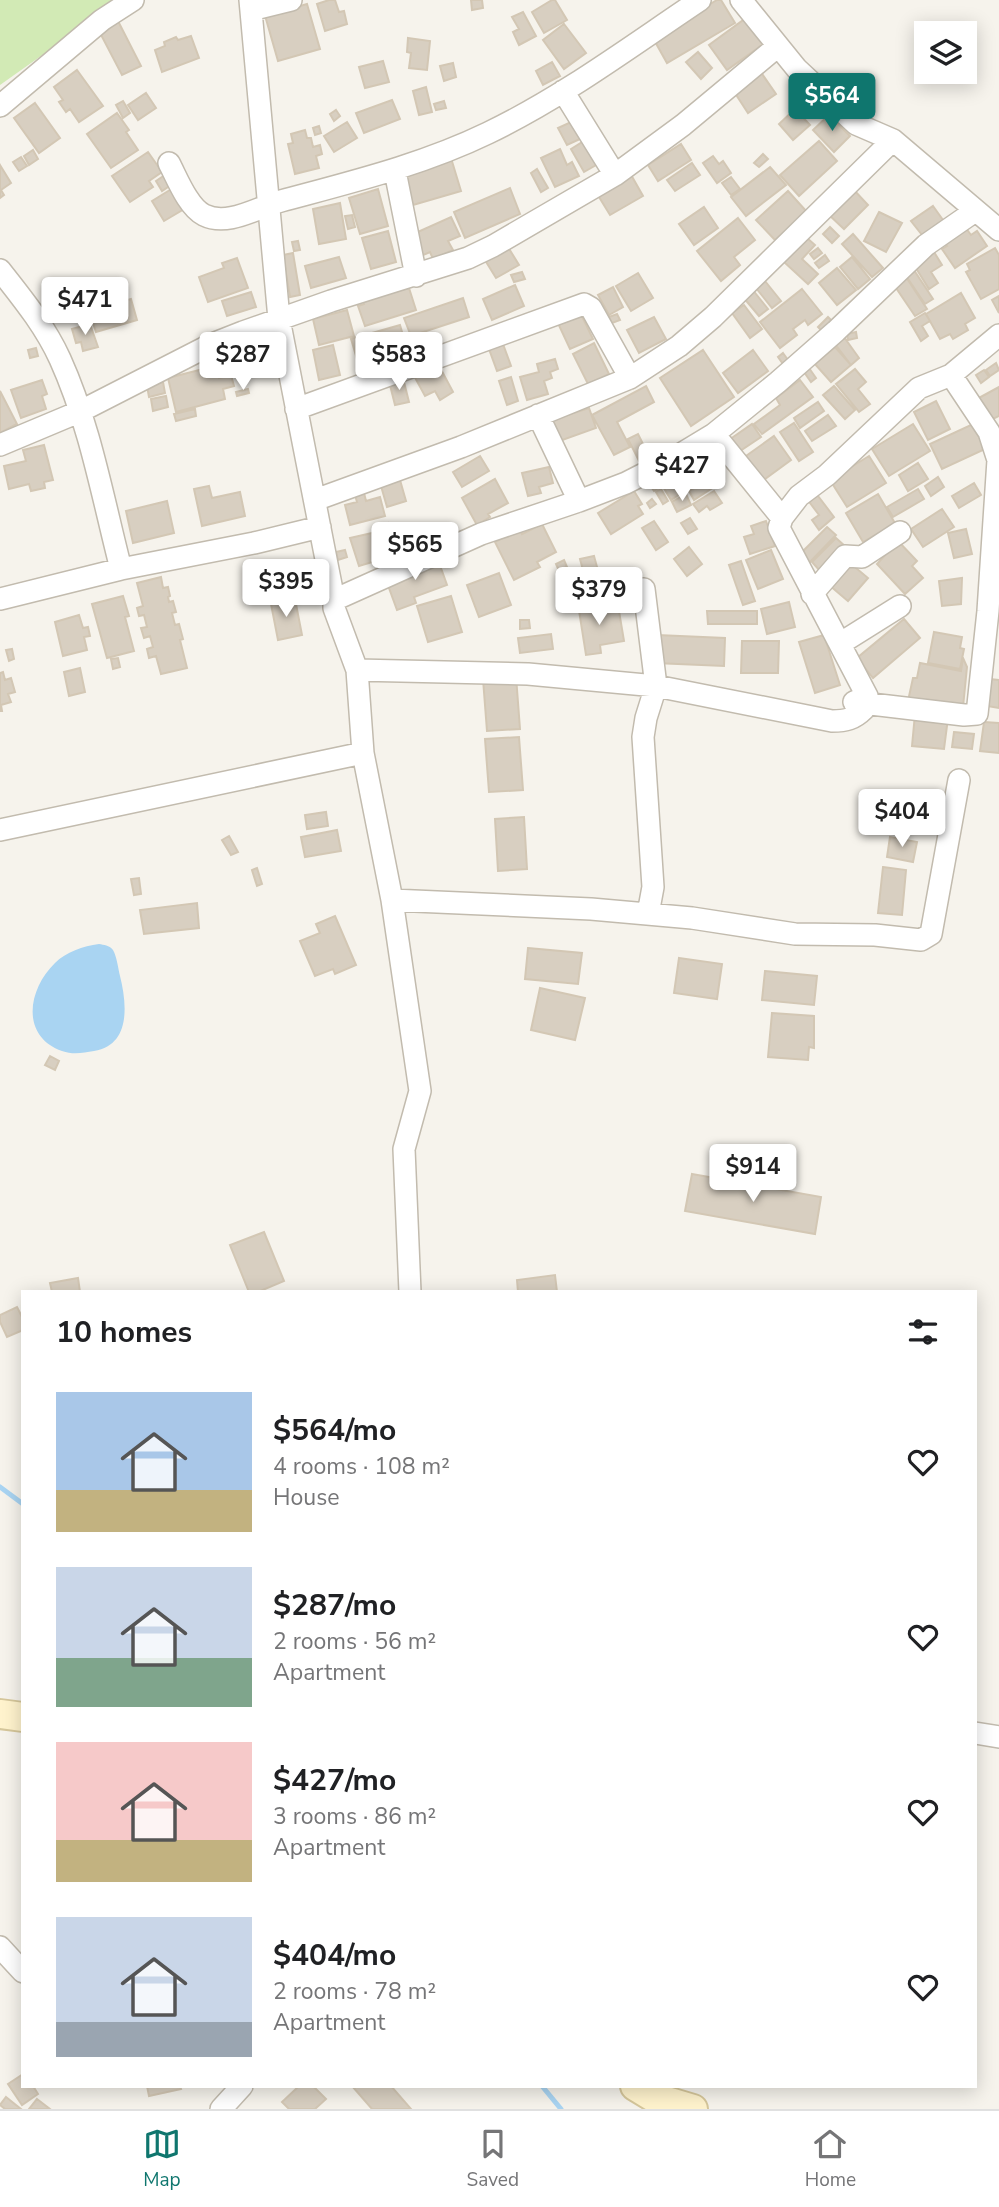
<!DOCTYPE html>
<meta charset="utf-8">
<style>
:root{--surface:#fff;--page:#f2f2f2;--text:#202124;--muted:#757577;--line:#e0e0e0;--accent:#0f766e}
body{margin:0;font-family:"Nunito Sans",sans-serif;background:var(--page);color:var(--text);height:100vh;display:flex;flex-direction:column;font-size:26px;white-space:nowrap}
*{box-sizing:border-box;margin:0}
p{font-size:23px;color:var(--muted)}
.icon{flex:none;width:38px;height:38px;fill:none;stroke:currentColor;stroke-width:2;stroke-linecap:round;stroke-linejoin:round}
.map{position:relative;flex:1;overflow:hidden}
.side{position:absolute;left:21px;top:1290px;width:956px;height:798px;display:flex;flex-direction:column;background:var(--surface);border-radius:0px;box-shadow:0 4px 18px #0003}
.side>*{flex:none}
.controls{position:absolute;left:914px;top:21px;display:grid;gap:14px}
.controls a{display:grid;place-items:center;width:63px;height:63px;border-radius:0px;background:var(--surface);box-shadow:0 4px 18px #0003;font-size:35px}
.price{position:absolute;translate:-50% -60px;padding:0 16px;border-radius:7px;background:#fff;color:#222;font-size:23px;line-height:46px;filter:drop-shadow(0 2px 4px #0008)}
.price::after{content:'';position:absolute;left:50%;top:42px;width:21px;height:16px;margin-left:-10px;background:inherit;clip-path:polygon(0 0,100% 0,50% 100%)}
.price.current{background:var(--accent);color:#fff}
ul{padding:0;list-style:none}
li{display:flex;align-items:center;gap:21px;height:175px;padding:0 35px}
li span{display:grid;place-items:center;flex:none;width:196px;height:140px;border-radius:0px;color:#555}
li>.icon{margin-inline-start:auto}
span .icon{width:84px;height:84px;fill:#fffc;stroke-width:1}
li b{font-size:30px}
h2{display:flex;justify-content:space-between;align-items:center;height:84px;padding:0 35px;font-size:30px}
.dock{display:flex;justify-content:space-around;align-items:center;height:98px;border-top:2px solid var(--line);background:var(--surface);font-size:19px;color:var(--muted)}
.dock a{display:grid;justify-items:center;gap:4px}
.dock .current{color:var(--accent)}
.map>svg:first-child{display:block}
.green{fill:#d2eab5}
.water{fill:#a9d4f2}
.lines{fill:none;stroke-linecap:round;stroke-linejoin:round}
.stream{stroke:#a9d4f2;stroke-width:5}
.building{fill:#d8cfc1;stroke:#d3c7b4;stroke-width:2}
.minor-casing{stroke:#c2bbae;stroke-width:24}
.secondary-casing{stroke:#d6c79b;stroke-width:32}
.minor{stroke:#fff;stroke-width:21}
.secondary{stroke:#fff3cd;stroke-width:28}
</style>
<div class="map">
<svg width="999" height="2109" viewBox="0 0 999 2109">
<rect width="100%" height="100%" fill="#f6f3ec"/>
<!-- green -->
<path class="green" d="M0,0H120L0,85Z"/>
<!-- water -->
<path class="water" d="M99,944C104,945 109,945 113,950C117,957 118,968 120,976C127,1004 131,1045 94,1051C83,1053 73,1055 62,1051C20,1036 28,989 55,963C66,952 83,946 99,944Z"/>
<g class="lines">
<!-- stream -->
<path class="stream" d="M0,1487L23,1504
M542,2086L561,2109"/>
</g>
<!-- building -->
<path class="building" d="M329,0H335L339,12L344,11L347,24L325,31L317,4Z
M471,0H482L483,8L472,10Z
M552,0H555L567,20L544,33L532,12Z
M717,0H721L735,23L667,63L653,38Z
M307,4L320,49L278,61L264,12H279Z
M523,12L536,36L519,45L513,32L519,29L512,17Z
M746,18L765,43L727,70L709,45Z
M118,21L141,66L122,75L99,31Z
M564,24L586,53L564,69L543,40Z
M191,36L199,58L162,72L155,50L165,46L164,42L176,37L178,40Z
M408,38L430,41L427,70L409,68L411,53L407,52Z
M698,52L712,68L701,79L686,62Z
M383,61L389,82L365,88L359,67Z
M552,62L560,76L543,85L536,71Z
M453,63L456,77L444,81L440,66Z
M77,70L103,106L79,122L70,109L66,112L59,102L63,100L54,87Z
M760,71L776,94L748,113L733,90Z
M426,87L432,112L419,115L413,91Z
M146,93L156,108L138,120L128,105Z
M392,100L400,119L364,133L356,113Z
M123,101L130,113L123,118L116,105Z
M444,101L446,108L436,110L434,104Z
M35,103L60,138L39,153L14,118Z
M795,109L810,125L793,140L779,124Z
M336,110L340,116L334,121L330,114Z
M117,113L129,130L126,132L138,150L111,168L87,134Z
M829,115L850,136L834,152L813,130Z
M347,122L357,138L334,152L324,136Z
M571,122L580,139L567,145L558,128Z
M319,126L321,133L315,135L313,128Z
M305,130L307,138H311L313,147L320,145L322,154L316,156L319,168L295,174L288,144L293,143L291,134Z
M584,141L598,164L584,172L571,149Z
M819,141L837,161L799,196L780,175Z
M681,144L691,160L658,181L648,165Z
M560,149L567,165L572,162L579,176L555,187L541,158Z
M33,150L38,159L29,165L24,156Z
M148,152L162,172L149,181L153,187L130,202L112,176Z
M763,154L768,159L759,167L754,163Z
M713,156L719,164L723,161L731,173L717,183L703,163Z
M21,157L27,166L19,171L13,162Z
M451,158L461,191L413,205L404,171Z
M692,163L700,175L675,191L667,180Z
M0,165L11,183L1,190L4,195L0,198Z
M770,167L786,185L746,216L731,197Z
M537,169L548,188L541,192L531,173Z
M168,173L174,183L162,191L156,181Z
M630,173L643,196L610,215L596,192Z
M731,177L740,189L731,195L722,183Z
M173,188L186,208L164,221L152,201Z
M510,188L520,214L465,238L454,212Z
M378,189L388,226L360,234L349,198Z
M853,189L868,205L844,229L828,214Z
M788,191L807,212L775,240L756,220Z
M340,203L346,239L319,244L313,209Z
M933,206L943,220L922,235L911,221Z
M704,207L718,228L694,245L679,224Z
M879,212L902,223L886,252L864,241Z
M352,215L355,227L348,229L345,216Z
M451,217L460,236L448,241L453,250L433,259L430,252L421,256L411,235Z
M738,218L755,240L734,257L740,265L721,281L697,251Z
M963,224L971,235L977,231L987,246L955,268L942,249L947,246L942,239Z
M830,227L839,236L832,243L823,234Z
M388,231L396,262L371,269L362,238Z
M853,234L883,268L872,277L842,244Z
M807,238L815,245L802,259L818,274L808,284L784,262Z
M298,241L300,250L294,251L292,242Z
M508,247L519,265L496,278L485,260Z
M818,248L822,253L814,259L810,254Z
M995,248L999,255V289L981,299L966,272L970,270L967,264Z
M934,252L942,265L931,272L938,283L929,289L914,265Z
M293,253L300,295L290,297L283,255Z
M825,255L829,261L819,268L815,263Z
M339,257L346,278L311,288L305,266Z
M852,257L870,279L858,289L840,267Z
M237,258L248,288L208,302L199,277L224,268L222,263Z
M910,264L933,299L925,304L902,270Z
M837,268L856,290L837,305L819,283Z
M522,272L525,279L514,282L511,275Z
M638,273L653,298L631,311L616,286Z
M904,274L927,309L915,316L892,282Z
M765,281L781,301L772,308L756,288Z
M515,285L524,306L492,320L483,299Z
M613,287L623,307L609,315L598,295Z
M409,288L416,310L365,326L358,306L364,304L363,300Z
M752,289L768,309L759,316L743,297Z
M802,289L822,314L808,325L805,320L793,329L797,335L780,348L760,322Z
M251,292L256,307L227,316L222,301Z
M961,293L975,318L965,324L968,330L953,339L950,334L940,339L926,314Z
M999,296V313L992,300Z
M463,298L469,317L411,336L404,318Z
M131,299L137,320L96,332L89,311Z
M744,305L762,329L750,338L732,313Z
M578,308L593,339L570,349L556,319Z
M347,310L354,336L319,345L313,319Z
M925,313L930,321L922,326L928,336L921,341L910,322Z
M617,314L620,320L612,323L609,317Z
M654,317L666,339L639,353L627,330Z
M828,317L833,322L823,332L818,327Z
M90,324L98,347L83,351L81,342L76,343L72,329Z
M400,325L409,356L360,369L351,339Z
M856,332L857,338L848,340L847,334Z
M844,337L859,358L851,365L835,344Z
M272,343L274,357L251,361L248,348Z
M594,343L609,374L588,384L573,354Z
M503,344L511,366L497,371L489,349Z
M333,345L340,375L319,380L313,350Z
M835,347L851,365L831,382L815,364Z
M36,348L38,356L30,358L28,350Z
M703,350L734,397L691,426L660,378Z
M753,350L768,371L738,393L723,373Z
M783,353L788,360L783,364L778,357Z
M555,359L558,369L550,372L552,378L544,381L548,394L527,400L520,377L539,372L537,364Z
M437,362L453,392L440,400L435,391L425,396L413,374Z
M996,363L999,370L990,376L986,370Z
M215,366L219,378L231,375L234,386L223,389L225,399L176,412L168,378Z
M809,368L816,378L811,382L804,372Z
M855,369L866,382L858,389L870,404L859,412L836,384Z
M984,370L989,377L981,383L976,375Z
M511,377L518,401L507,405L499,381Z
M403,378L409,402L395,405L389,381Z
M42,380L47,394L42,396L46,409L21,418L11,390Z
M800,380L813,397L762,434L754,424L780,405L776,398Z
M163,382L165,393L149,397L147,386Z
M646,386L654,402L617,422L630,447L614,455L592,415Z
M834,386L855,410L845,419L823,395Z
M999,387V416L989,421L977,399Z
M248,389L249,393L237,396L236,392Z
M0,391L17,424L0,433Z
M166,396L168,407L153,411L151,399Z
M936,401L950,429L928,440L914,412Z
M818,402L824,411L800,428L794,418Z
M589,408L596,428L554,443L546,422Z
M195,409L196,416L176,421L174,414Z
M828,415L836,426L812,441L805,431Z
M794,423L813,452L799,461L780,432Z
M752,424L761,437L734,455L726,442Z
M913,424L930,451L889,476L872,449Z
M973,424L985,449L942,469L930,444Z
M638,434L649,456L639,461L628,439Z
M774,436L791,460L757,485L739,461Z
M44,445L53,480L44,482L45,488L31,491L29,484L9,489L4,466L26,461L23,450Z
M480,456L489,471L462,487L453,472Z
M869,456L886,483L847,507L830,480Z
M918,463L928,479L908,491L899,475Z
M549,467L553,483L539,487L541,493L528,496L522,473Z
M667,468L682,493L671,500L656,475Z
M654,477L660,487L654,491L647,481Z
M938,477L944,487L931,496L925,486Z
M709,478L714,487L694,500L689,491Z
M495,479L508,503L488,514L490,517L477,525L462,498Z
M400,480L406,501L387,507L381,486Z
M974,483L981,495L959,508L952,496Z
M209,486L212,498L240,492L245,516L202,526L194,489Z
M661,489L668,501L663,504L656,492Z
M918,489L924,499L893,517L887,507Z
M634,491L642,504L638,506L643,514L611,534L598,513Z
M714,491L722,503L710,510L707,506L699,512L693,504Z
M815,492L834,517L819,530L812,520L819,515L807,499Z
M364,493L366,501L380,497L385,516L350,525L345,505L357,502L355,495Z
M686,494L691,505L677,512L672,502Z
M878,494L899,530L881,540L877,534L863,542L846,513Z
M652,499L656,504L650,508L647,503Z
M167,501L174,533L133,543L126,511Z
M942,509L954,527L923,547L911,529Z
M690,518L697,529L688,534L681,523Z
M654,521L668,542L656,550L642,528Z
M766,521L775,546L750,554L744,537L754,534L751,526Z
M388,523L389,527L378,531L377,526Z
M542,524L556,552L537,562L540,567L514,580L495,542L520,529L522,534Z
M827,527L836,535L809,563L800,554Z
M394,528L402,553L359,566L350,538Z
M966,529L972,554L954,558L948,533Z
M836,538L846,547L821,572L812,562Z
M898,541L917,561L912,566L923,578L905,594L877,564Z
M689,547L702,564L687,576L674,559Z
M345,550L347,557L338,560L336,552Z
M771,550L783,579L758,589L746,560Z
M594,556L600,578L586,581L580,559Z
M437,557L447,585L414,597L416,603L397,610L385,577Z
M564,560L567,567L559,571L556,564Z
M741,561L755,601L743,605L729,565Z
M850,563L868,578L848,601L829,585Z
M622,570L627,585L614,589L610,575Z
M499,573L511,605L479,617L467,585Z
M161,577L163,588L168,587L170,596L168,597L169,602L173,601L176,612L172,613L175,625L179,624L183,639L180,640L187,668L161,674L156,656L149,658L147,649L153,647L150,636L144,638L141,628L147,627L144,615L139,616L137,608L143,606L137,583Z
M962,578L961,604L942,606L939,581Z
M123,596L129,616L125,617L134,651L107,658L92,604Z
M451,596L462,632L428,642L417,606Z
M295,599L302,635L278,640L271,604Z
M599,601L600,608L609,606V612L619,611L624,641L600,645L601,653L586,655L578,604Z
M789,602L795,627L767,634L761,609Z
M707,611H757V624H708Z
M79,615L83,628L88,627L90,636L84,637L87,650L63,656L55,622Z
M904,619L920,638L873,678L857,658Z
M520,620H529L530,628L520,629Z
M934,632L962,637L960,648L964,649L960,669L928,663Z
M551,634L553,649L520,653L518,638Z
M657,635L725,638L724,666L655,663Z
M824,635L840,685L815,693L799,642Z
M742,641H779L778,673H741Z
M12,649L14,659L9,661L6,650Z
M118,658L120,667L113,669L111,659Z
M963,658L967,667L963,707L908,701L913,678H917L920,663L961,671Z
M80,668L85,692L69,696L64,672Z
M3,672L5,680L11,678L15,692L8,694L11,702L1,705L2,711H0V673Z
M516,676L520,729L487,731L483,679Z
M990,679L999,680V708L987,706Z
M915,714L948,718L944,749L912,746Z
M984,722L999,723V753L980,751Z
M954,732L974,734L972,749L952,747Z
M519,737L523,790L489,792L485,739Z
M326,812L328,826L307,829L305,815Z
M524,817L527,869L498,871L495,819Z
M337,830L341,851L305,857L301,837Z
M229,836L238,852L231,855L222,840Z
M890,837L917,842L913,862L887,857Z
M883,867L906,870L902,915L878,913Z
M257,868L262,884L257,886L252,870Z
M139,878L141,894L134,895L131,879Z
M197,903L199,928L144,934L140,910Z
M335,916L356,965L335,974L333,969L315,976L300,941L320,933L316,924Z
M528,948L582,953L578,984L525,979Z
M679,958L722,964L717,999L674,993Z
M765,971L817,976L814,1005L762,1000Z
M540,988L585,998L575,1040L531,1030Z
M772,1013L814,1016V1048L809,1047L808,1060L768,1057Z
M50,1056L59,1061L55,1070L45,1065Z
M692,1174L821,1197L815,1234L685,1211Z
M264,1232L284,1281L258,1292H249L230,1245Z
M555,1275L557,1292H518L517,1280Z
M78,1278L80,1292H52L50,1283Z
M17,1307L23,1319V1330L7,1337L0,1322V1315Z
M23,2074V2086H33L38,2094L22,2105L8,2084Z
M147,2086H180L181,2089L149,2096Z
M299,2086H313L326,2099L315,2109H289L282,2102Z
M352,2086H391L411,2109H372Z
M6,2097L21,2109H5L0,2105Z
M37,2099L50,2109H29Z"/>
<g class="lines">
<defs>
<path id="minor" d="M250,0L279,319L334,600V608L357,670L363,753L392,900L420,1091L404,1149L410,1292
M741,0L797,69L856,124L893,140L999,230
M251,10L291,0
M563,91L615,175
M0,106L102,20L133,0
M169,163C177,178 188,207 204,215C228,227 258,207 281,201C351,182 422,165 488,133C563,97 631,46 700,0
M395,171L416,276
M0,270C22,298 45,326 60,359C90,425 103,499 121,569
M296,409L584,304L591,308L630,378
M538,415L579,501
M714,434L782,518
M0,445L81,411L210,345L243,332L331,301L468,258L493,246L615,175L683,125L778,46
M315,500L461,447L630,378L679,346L713,317L893,140
M644,589L656,686L646,718L643,737L653,887L648,914
M812,594L845,556L862,557L900,532
M0,599L121,569L254,543L320,527
M334,600L481,534L579,501L626,483L671,460L714,434L778,382L836,331L926,245L975,211
M841,643L900,606
M357,670L528,674L656,686L832,721C846,721 854,719 864,709L854,702L867,696L779,528L782,518L799,496L827,475L919,388L951,375L999,335
M854,702L964,715L977,714L988,611L998,460L989,432L951,375
M0,830L363,753
M392,900L591,909L692,918L795,934L875,935L921,940L931,934L959,780
M975,1733L999,1737
M0,1947L23,1972
M221,2109L242,2086"/>
<path id="secondary" d="M0,1714L23,1717
M635,2086L653,2097L693,2109"/>
</defs>
<!-- minor casing -->
<use href="#minor" class="minor-casing"/>
<!-- secondary casing -->
<use href="#secondary" class="secondary-casing"/>
<!-- minor -->
<use href="#minor" class="minor"/>
<!-- secondary -->
<use href="#secondary" class="secondary"/>
</g>
</svg>
<div class="controls">
<a><svg class="icon" aria-label="layers" viewBox="0 0 24 24"><path d="M12 4l9 5-9 5-9-5zM3 14l9 5 9-5"/></svg></a>
</div>
<b class="price current" style="left:832px;top:133px">$564</b>
<b class="price" style="left:85px;top:337px">$471</b>
<b class="price" style="left:243px;top:392px">$287</b>
<b class="price" style="left:399px;top:392px">$583</b>
<b class="price" style="left:682px;top:503px">$427</b>
<b class="price" style="left:415px;top:582px">$565</b>
<b class="price" style="left:286px;top:619px">$395</b>
<b class="price" style="left:599px;top:627px">$379</b>
<b class="price" style="left:902px;top:849px">$404</b>
<b class="price" style="left:753px;top:1204px">$914</b>
<section class="side">
<h2>10 homes<svg class="icon" aria-label="filters" viewBox="0 0 24 24"><path d="M4 7h16M4 17h16"/><circle cx="9" cy="7" r="2"/><circle cx="15" cy="17" r="2"/></svg></h2>
<ul>
<li><span style="background:linear-gradient(#a9c7e8 70%,#c2b280 0)"><svg class="icon" aria-label="home" viewBox="0 0 24 24"><path d="M3 11l9-7 9 7M6 9v11h12V9"/></svg></span><div><b>$564/mo</b><p>4 rooms · 108 m²</p><p>House</p></div><svg class="icon" aria-label="heart" viewBox="0 0 24 24"><path d="M12 20l-8-8c-3-5 5-10 8-4 3-6 11-1 8 4z"/></svg></li>
<li><span style="background:linear-gradient(#c9d6e8 65%,#7fa58c 0)"><svg class="icon" aria-label="home" viewBox="0 0 24 24"><path d="M3 11l9-7 9 7M6 9v11h12V9"/></svg></span><div><b>$287/mo</b><p>2 rooms · 56 m²</p><p>Apartment</p></div><svg class="icon" aria-label="heart" viewBox="0 0 24 24"><path d="M12 20l-8-8c-3-5 5-10 8-4 3-6 11-1 8 4z"/></svg></li>
<li><span style="background:linear-gradient(#f6c9c9 70%,#c2b280 0)"><svg class="icon" aria-label="home" viewBox="0 0 24 24"><path d="M3 11l9-7 9 7M6 9v11h12V9"/></svg></span><div><b>$427/mo</b><p>3 rooms · 86 m²</p><p>Apartment</p></div><svg class="icon" aria-label="heart" viewBox="0 0 24 24"><path d="M12 20l-8-8c-3-5 5-10 8-4 3-6 11-1 8 4z"/></svg></li>
<li><span style="background:linear-gradient(#c9d6e8 75%,#9aa5b1 0)"><svg class="icon" aria-label="home" viewBox="0 0 24 24"><path d="M3 11l9-7 9 7M6 9v11h12V9"/></svg></span><div><b>$404/mo</b><p>2 rooms · 78 m²</p><p>Apartment</p></div><svg class="icon" aria-label="heart" viewBox="0 0 24 24"><path d="M12 20l-8-8c-3-5 5-10 8-4 3-6 11-1 8 4z"/></svg></li>
</ul>
</section>
</div>
<nav class="dock">
<a class="current"><svg class="icon" aria-label="map" viewBox="0 0 24 24"><path d="M3 6l6-2 6 2 6-2v14l-6 2-6-2-6 2zM9 4v14M15 6v14"/></svg>Map</a>
<a><svg class="icon" aria-label="saved" viewBox="0 0 24 24"><path d="M7 4h10v16l-5-4-5 4z"/></svg>Saved</a>
<a><svg class="icon" aria-label="home" viewBox="0 0 24 24"><path d="M3 11l9-7 9 7M6 9v11h12V9"/></svg>Home</a>
</nav>
